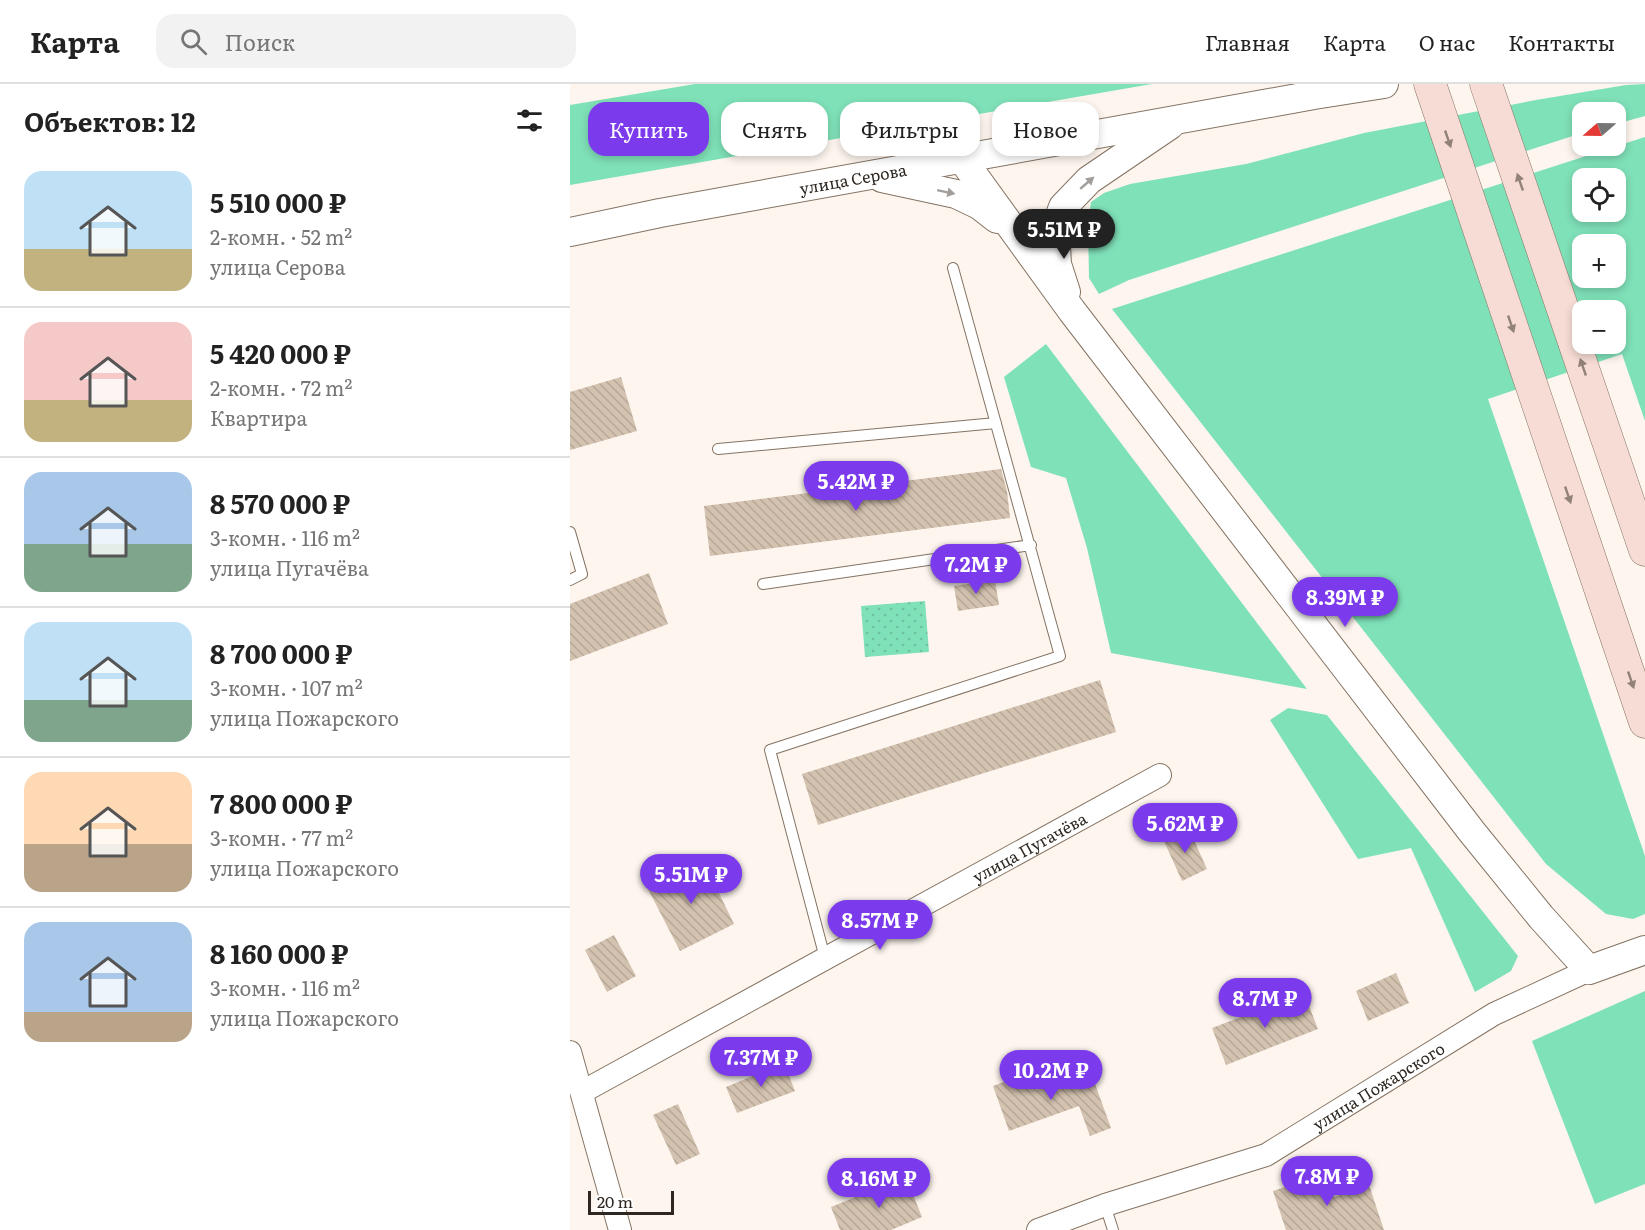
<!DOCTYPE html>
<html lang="ru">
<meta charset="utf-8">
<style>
:root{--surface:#fff;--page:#f2f2f2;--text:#222;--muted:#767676;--line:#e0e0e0;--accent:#7c3aed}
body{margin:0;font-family:Literata,serif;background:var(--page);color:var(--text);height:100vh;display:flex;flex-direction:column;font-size:22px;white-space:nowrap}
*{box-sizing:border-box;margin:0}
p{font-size:20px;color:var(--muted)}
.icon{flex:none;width:33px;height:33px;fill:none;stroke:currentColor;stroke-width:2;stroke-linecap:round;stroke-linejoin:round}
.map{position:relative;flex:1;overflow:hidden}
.panel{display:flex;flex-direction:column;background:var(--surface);width:570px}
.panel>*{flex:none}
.top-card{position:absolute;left:18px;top:18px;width:570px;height:54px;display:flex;gap:12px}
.needle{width:39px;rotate:250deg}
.controls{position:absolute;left:1002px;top:18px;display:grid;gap:12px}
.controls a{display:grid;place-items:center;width:54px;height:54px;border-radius:12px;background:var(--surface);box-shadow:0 3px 9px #0003;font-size:30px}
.scale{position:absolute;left:18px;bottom:15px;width:86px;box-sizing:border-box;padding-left:6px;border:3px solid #2e2721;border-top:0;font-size:16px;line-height:21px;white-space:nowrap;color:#2e2721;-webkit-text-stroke:4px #fff;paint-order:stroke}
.price{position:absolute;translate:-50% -51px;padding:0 14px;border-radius:21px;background:var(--accent);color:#fff;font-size:20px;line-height:39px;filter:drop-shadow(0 2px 3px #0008)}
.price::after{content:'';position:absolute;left:50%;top:36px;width:18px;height:14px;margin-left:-9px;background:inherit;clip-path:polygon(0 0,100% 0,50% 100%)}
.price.on{background:#222;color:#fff}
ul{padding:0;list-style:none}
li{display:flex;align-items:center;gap:18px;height:150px;padding:0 24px}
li+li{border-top:2px solid var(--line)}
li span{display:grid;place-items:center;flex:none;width:168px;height:120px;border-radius:18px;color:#555}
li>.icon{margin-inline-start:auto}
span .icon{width:72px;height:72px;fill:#fffc;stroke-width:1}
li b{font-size:26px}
h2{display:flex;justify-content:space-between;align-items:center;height:72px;padding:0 24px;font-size:26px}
.chip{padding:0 21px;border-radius:18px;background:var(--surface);box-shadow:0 3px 9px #0003;font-size:21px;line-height:54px}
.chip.on{background:var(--accent);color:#fff}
header{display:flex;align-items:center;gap:36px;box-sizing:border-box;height:84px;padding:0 30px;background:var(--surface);border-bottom:2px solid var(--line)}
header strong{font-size:28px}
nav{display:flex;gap:33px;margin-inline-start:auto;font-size:21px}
.search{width:420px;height:54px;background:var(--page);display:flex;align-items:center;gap:15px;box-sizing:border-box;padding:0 21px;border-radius:18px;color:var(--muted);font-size:22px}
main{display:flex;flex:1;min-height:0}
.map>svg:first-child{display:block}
.grass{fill:#7fe1b8;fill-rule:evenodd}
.park{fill:url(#park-dots)}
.building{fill:url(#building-back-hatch)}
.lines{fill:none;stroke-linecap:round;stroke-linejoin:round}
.service-casing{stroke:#847363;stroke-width:12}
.minor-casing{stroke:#847363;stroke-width:24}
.tertiary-casing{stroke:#847363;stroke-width:30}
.secondary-casing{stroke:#847363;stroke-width:33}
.service{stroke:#fff;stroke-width:10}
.minor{stroke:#fff;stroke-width:22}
.tertiary{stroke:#fff;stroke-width:28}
.secondary{stroke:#f6dcd4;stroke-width:32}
.oneway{fill:#92827a}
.oneway2{fill:#a19e9b}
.labels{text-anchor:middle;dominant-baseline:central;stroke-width:5;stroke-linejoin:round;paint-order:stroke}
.street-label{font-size:16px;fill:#2e2721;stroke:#fff}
</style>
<header>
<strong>Карта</strong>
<div class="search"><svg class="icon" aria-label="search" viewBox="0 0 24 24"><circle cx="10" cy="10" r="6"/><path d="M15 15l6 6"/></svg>Поиск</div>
<nav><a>Главная</a><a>Карта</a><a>О нас</a><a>Контакты</a></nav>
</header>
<main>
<section class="panel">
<h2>Объектов: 12<svg class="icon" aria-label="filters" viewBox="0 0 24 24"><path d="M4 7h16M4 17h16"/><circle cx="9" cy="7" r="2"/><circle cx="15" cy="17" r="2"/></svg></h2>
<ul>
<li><span style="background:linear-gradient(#bfe0f5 65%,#c2b280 0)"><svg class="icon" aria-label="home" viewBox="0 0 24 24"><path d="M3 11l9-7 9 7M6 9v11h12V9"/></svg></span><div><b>5 510 000 ₽</b><p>2-комн. · 52 m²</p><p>улица Серова</p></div></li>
<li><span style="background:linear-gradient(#f6c9c9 65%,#c2b280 0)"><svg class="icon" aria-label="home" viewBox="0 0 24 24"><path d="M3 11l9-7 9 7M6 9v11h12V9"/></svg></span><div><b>5 420 000 ₽</b><p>2-комн. · 72 m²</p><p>Квартира</p></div></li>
<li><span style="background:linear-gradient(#a9c7e8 60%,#7fa58c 0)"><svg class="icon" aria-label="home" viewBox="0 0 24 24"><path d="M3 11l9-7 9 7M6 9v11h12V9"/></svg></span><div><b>8 570 000 ₽</b><p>3-комн. · 116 m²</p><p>улица Пугачёва</p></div></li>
<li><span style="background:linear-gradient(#bfe0f5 65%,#7fa58c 0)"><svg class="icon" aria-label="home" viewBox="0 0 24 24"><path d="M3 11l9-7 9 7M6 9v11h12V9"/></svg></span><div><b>8 700 000 ₽</b><p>3-комн. · 107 m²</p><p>улица Пожарского</p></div></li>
<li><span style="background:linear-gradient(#ffd9b3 60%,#b9a48a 0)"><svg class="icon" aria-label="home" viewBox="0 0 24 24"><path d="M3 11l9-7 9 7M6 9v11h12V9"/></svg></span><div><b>7 800 000 ₽</b><p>3-комн. · 77 m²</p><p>улица Пожарского</p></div></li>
<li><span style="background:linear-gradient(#a9c7e8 75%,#b9a48a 0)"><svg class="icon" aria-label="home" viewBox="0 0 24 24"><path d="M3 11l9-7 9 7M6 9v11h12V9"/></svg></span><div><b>8 160 000 ₽</b><p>3-комн. · 116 m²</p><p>улица Пожарского</p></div></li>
</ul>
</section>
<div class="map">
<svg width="1075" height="1146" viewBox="0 0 1075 1146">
<defs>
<pattern id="park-dots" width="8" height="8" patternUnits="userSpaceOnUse" patternTransform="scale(1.5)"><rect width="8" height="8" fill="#7fe1b8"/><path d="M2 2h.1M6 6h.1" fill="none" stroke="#6ec19e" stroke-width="1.8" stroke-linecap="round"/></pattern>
<pattern id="building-back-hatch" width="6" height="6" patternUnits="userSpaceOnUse" patternTransform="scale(1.5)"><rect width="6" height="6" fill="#d4c2b0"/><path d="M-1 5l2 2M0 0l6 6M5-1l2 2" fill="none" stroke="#b6a797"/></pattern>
</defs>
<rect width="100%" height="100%" fill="#fdf5ee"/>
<!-- grass -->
<path class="grass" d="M125,0H582L0,101V21Z
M1075,0V32L1046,40V28H1012V49L559,196L529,210L519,194L518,140L521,118L534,109L560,100L676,80L794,49L966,16L1056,1Z
M1075,53V337L1052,270L918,315L1075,772V830L1063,835L1036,830L976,780L542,225ZM1012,94H1046V128H1012ZM1012,160H1046V194H1012ZM1012,226H1046V260H1012Z
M476,260L737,605L541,569L517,464L496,394L461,383L434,293Z
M718,624L757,631L948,872L941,887L905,908L841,764L788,775L700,636Z
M1075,907V1100L1025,1120L962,957Z"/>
<!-- park -->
<path class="park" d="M355,517L359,568L295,573L291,522Z"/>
<!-- building -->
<path class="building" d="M51,293L67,347L0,366V308Z
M431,385L437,407L440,434L140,472L134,422Z
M79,489L98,540L0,577V520Z
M425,496L429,521L388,527L384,502Z
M530,596L546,648L248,741L232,690Z
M618,743L637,785L612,797L593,755Z
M132,774L164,840L110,867L77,803Z
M44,851L66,892L37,908L15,866Z
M826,889L839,919L798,937L786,907Z
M734,909L748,945L656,981L642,944Z
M214,979L225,1007L167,1029L156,1003Z
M520,986L541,1044L520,1052L509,1022L439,1047L423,1002L460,988L466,1006Z
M108,1020L130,1070L106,1081L83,1031Z
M756,1089L764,1113L799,1101L814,1146H716L703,1107Z
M336,1093L352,1133L321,1146H270L261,1123Z"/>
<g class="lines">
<defs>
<path id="service" d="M148,365L426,339
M0,448L12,490L0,496
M193,500L461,461
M255,874L200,666L490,572L383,184
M535,1121L543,1146"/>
<g id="minor">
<path d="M0,968L50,1146"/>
<path id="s1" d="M12,1008L590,691"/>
<path id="s2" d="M468,1146L535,1121L696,1071L924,930L1019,886"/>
</g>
<g id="tertiary">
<path d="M392,75L502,227L902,748L971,833L1019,886L1075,866"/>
<path d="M312,94L386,110L409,121L427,135"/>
<path id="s3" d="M0,148L90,129L744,11L814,0"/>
<path d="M496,208L487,180L485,144L493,123L519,96L600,41"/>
</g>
<path id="secondary" d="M860,0L1075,638
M916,0L1075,466"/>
</defs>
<!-- service casing -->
<use href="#service" class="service-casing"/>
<!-- minor casing -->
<use href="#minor" class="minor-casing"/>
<!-- tertiary casing -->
<use href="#tertiary" class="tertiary-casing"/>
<!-- secondary casing -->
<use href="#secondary" class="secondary-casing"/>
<!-- service -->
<use href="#service" class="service"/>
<!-- minor -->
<use href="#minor" class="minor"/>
<!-- tertiary -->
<use href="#tertiary" class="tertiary"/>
<!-- secondary -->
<use href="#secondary" class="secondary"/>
</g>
<!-- one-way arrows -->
<defs><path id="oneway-solid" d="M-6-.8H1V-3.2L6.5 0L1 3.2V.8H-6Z" transform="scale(1.5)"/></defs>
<g class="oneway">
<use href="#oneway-solid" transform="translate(878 55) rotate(71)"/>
<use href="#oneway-solid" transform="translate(950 98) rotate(-109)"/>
<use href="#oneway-solid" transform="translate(941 240) rotate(71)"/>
<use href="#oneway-solid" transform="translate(1013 283) rotate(-109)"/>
<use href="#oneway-solid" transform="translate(998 411) rotate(71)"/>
<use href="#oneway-solid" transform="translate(1061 596) rotate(71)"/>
</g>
<g class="oneway2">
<use href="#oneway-solid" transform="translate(517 99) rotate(-41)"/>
<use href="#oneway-solid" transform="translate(376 108) rotate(12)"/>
</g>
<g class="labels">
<!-- street labels -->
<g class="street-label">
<text stroke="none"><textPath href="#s3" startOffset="288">улица Серова</textPath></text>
<text stroke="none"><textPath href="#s1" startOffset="510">улица Пугачёва</textPath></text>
<text stroke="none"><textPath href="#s2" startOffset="372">улица Пожарского</textPath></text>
</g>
</g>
</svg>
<div class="controls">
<a><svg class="needle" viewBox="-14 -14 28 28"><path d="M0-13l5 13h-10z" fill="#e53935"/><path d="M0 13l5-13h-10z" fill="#767676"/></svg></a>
<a><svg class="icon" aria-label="locate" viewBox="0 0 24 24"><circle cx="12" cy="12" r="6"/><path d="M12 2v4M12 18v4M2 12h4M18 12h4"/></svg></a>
<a>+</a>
<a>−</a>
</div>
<div class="scale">20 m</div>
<b class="price on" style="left:494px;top:176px">5.51M ₽</b>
<b class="price" style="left:286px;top:428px">5.42M ₽</b>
<b class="price" style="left:406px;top:511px">7.2M ₽</b>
<b class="price" style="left:775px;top:544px">8.39M ₽</b>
<b class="price" style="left:615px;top:770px">5.62M ₽</b>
<b class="price" style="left:121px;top:821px">5.51M ₽</b>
<b class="price" style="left:310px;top:867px">8.57M ₽</b>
<b class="price" style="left:695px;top:945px">8.7M ₽</b>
<b class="price" style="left:191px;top:1004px">7.37M ₽</b>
<b class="price" style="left:481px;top:1017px">10.2M ₽</b>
<b class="price" style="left:757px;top:1123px">7.8M ₽</b>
<b class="price" style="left:309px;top:1125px">8.16M ₽</b>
<div class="top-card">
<a class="chip on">Купить</a>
<a class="chip">Снять</a>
<a class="chip">Фильтры</a>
<a class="chip">Новое</a>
</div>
</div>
</main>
